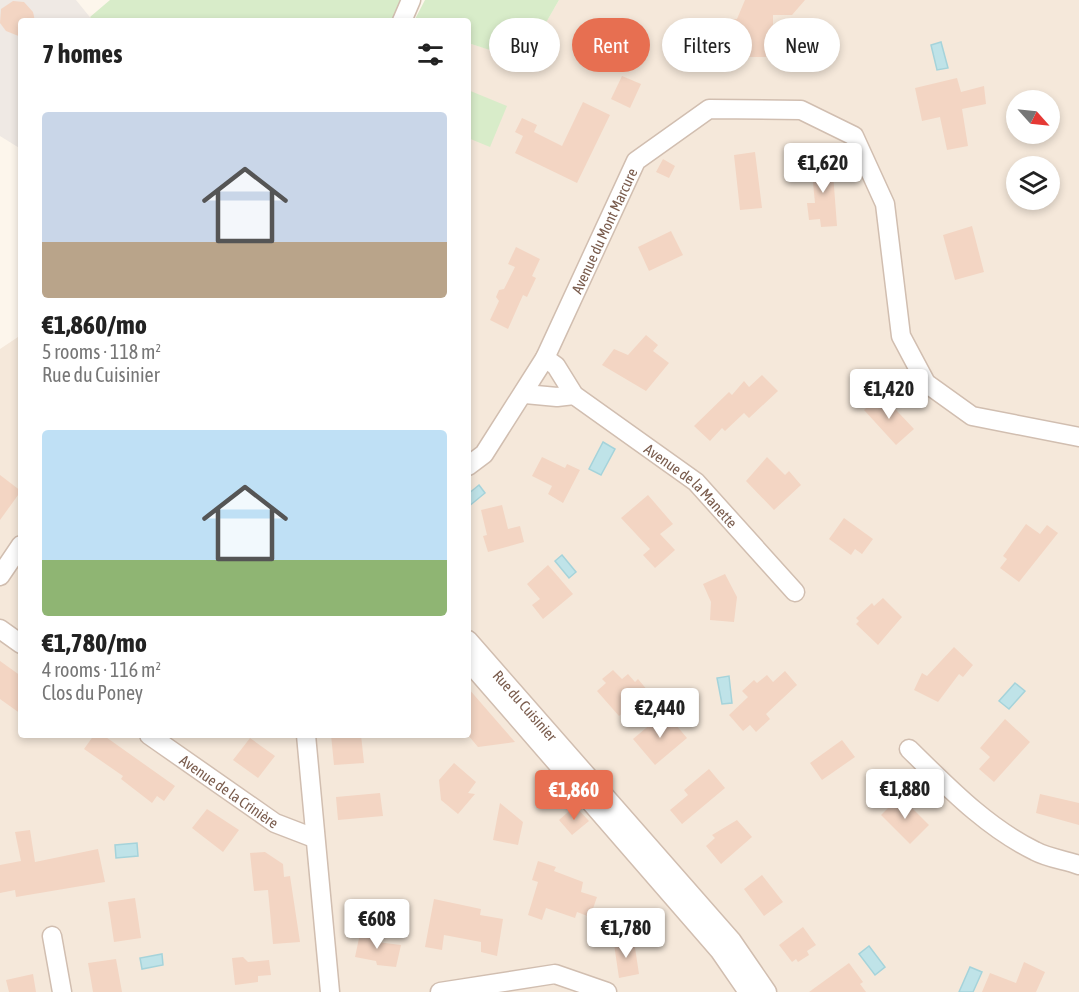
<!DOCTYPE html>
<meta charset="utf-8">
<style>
:root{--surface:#fff;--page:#f6f6f6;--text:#222;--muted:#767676;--accent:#e76f51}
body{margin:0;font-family:"Asap Condensed",sans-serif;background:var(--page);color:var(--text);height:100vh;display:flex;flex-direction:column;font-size:22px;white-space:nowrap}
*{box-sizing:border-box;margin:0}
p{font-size:20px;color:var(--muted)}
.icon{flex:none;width:33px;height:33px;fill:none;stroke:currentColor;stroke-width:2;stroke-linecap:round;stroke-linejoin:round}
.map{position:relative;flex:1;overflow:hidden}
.panel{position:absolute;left:18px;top:18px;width:453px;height:720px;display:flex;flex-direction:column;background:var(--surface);border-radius:6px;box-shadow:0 3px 9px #0003}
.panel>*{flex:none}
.top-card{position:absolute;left:489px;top:18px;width:500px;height:54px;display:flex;gap:12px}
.needle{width:39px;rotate:117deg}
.tools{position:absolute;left:1006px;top:90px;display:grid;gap:12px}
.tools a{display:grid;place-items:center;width:54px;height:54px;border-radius:50%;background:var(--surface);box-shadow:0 3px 9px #0003;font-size:30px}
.price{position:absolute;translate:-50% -51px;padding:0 14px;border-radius:6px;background:#fff;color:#222;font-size:20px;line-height:39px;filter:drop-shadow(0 2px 3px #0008)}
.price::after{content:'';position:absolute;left:50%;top:36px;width:18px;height:14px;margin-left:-9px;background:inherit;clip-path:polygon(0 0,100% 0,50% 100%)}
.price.active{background:var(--accent);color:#fff}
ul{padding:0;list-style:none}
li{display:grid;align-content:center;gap:12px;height:318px;padding:0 24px}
li span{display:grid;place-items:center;height:186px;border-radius:6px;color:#555}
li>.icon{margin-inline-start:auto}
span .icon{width:108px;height:108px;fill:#fffc;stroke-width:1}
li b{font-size:26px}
h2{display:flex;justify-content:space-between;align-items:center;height:72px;padding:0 24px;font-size:26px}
.chip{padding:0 21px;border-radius:27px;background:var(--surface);box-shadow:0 3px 9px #0003;font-size:21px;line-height:54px}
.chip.active{background:var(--accent);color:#fff}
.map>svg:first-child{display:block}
.residential{fill:#f5e8da;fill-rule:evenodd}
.industrial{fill:#efe9e4}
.green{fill:#d8ecc9}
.water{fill:#bfe3e8;stroke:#a5d3da;stroke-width:1.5}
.building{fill:#f3d5c3}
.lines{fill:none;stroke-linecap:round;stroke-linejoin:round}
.street-casing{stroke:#d1beb0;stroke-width:21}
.street{stroke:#fff;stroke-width:18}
.labels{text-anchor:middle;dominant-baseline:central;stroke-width:6;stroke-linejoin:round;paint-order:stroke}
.street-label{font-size:15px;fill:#7a5c4d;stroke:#fffaf3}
</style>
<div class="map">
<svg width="1079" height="992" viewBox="0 0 1079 992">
<rect width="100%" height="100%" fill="#fdf6ec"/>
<!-- residential -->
<path class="residential" d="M559,0H1079V992H0V349L21,335V735H468V43L524,60ZM1017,100H1050V134H1017ZM1017,166H1050V200H1017Z"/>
<!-- industrial -->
<path class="industrial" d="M0,0H76L93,21H21V149L0,136Z"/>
<!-- green -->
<path class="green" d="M110,0H401L392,21H93L90,17Z
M425,0H559L524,61L468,43V21H414Z
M468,90L507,106L490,147L468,138Z"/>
<!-- water -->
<path class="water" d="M941,42L948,68L937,70L931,45Z
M603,442L615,449L601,475L589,469Z
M479,485L485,493L468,507V494Z
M562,555L576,572L569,578L555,561Z
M729,676L732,703L722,704L717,678Z
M1015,683L1025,691L1009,709L999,701Z
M137,843L138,856L116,858L115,845Z
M869,946L885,967L875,975L859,954Z
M162,954L163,965L142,969L140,958Z
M970,967L982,972L973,992H959Z"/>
<!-- building -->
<path class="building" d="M745,0H805L792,15H773V34H766V57H729V50H723V20L737,19Z
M13,1L24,2L33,12L35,21H21V37L6,31L0,23L1,9Z
M622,76L641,84L630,108L611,99Z
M957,78L961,92L984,86L986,104L962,109L968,146L947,150L940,117L922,121L915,88Z
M583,102L610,115L577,183L515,153L523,136L515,132L522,118L537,125L534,132L562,146Z
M755,152L762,208L740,210L734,155Z
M663,159L675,166L669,178L656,172Z
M832,160L837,226L821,227L820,219L809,220L807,203H815L811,162Z
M972,226L984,272L955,280L943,235Z
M671,231L683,255L649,271L638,247Z
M516,247L540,259L532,276L536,278L527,297L523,295L508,329L490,320L499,301L496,297L499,290L504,289L515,267L508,264Z
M646,335L658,345L653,351L669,363L646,391L602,365L614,349L628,355Z
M762,375L778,391L749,418L744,413L725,431L722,428L710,441L694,426L729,392L732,395L744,381L749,387Z
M881,394L914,429L896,445L864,410Z
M542,457L565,468L567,464L580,470L563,503L548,494L552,486L532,476Z
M767,457L785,475L789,471L801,485L774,510L746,481Z
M0,475L21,491L0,520Z
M648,495L673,524L660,534L675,550L655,568L643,555L650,549L621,518Z
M502,505L508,529L520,526L524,542L488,552L483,536L487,535L481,510Z
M844,518L873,539L862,554L855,549L851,555L829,539Z
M1026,524L1040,534L1047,525L1058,533L1019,582L1000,568L1007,559L1003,556Z
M548,565L573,594L543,619L532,605L540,599L527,584Z
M725,574L737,597L734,622L710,620L711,602L703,584Z
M883,598L902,617L878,645L856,624L859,621L856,618L872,603L874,606Z
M954,647L973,665L963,677L959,674L938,702L914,690L922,673L927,676Z
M0,661L21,676V714L0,699Z
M613,670L622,679L628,674L635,682L638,679L648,691L619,716L597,691L606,683L602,679Z
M785,671L797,685L766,714L770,719L756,732L750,725L743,731L729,715L748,697L742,691L754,680L757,683L767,675L773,682Z
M468,688L488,711L515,742L478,747L468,735Z
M665,712L687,738L655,765L633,739Z
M1005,719L1030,742L994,782L979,769L990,757L980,748Z
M94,735H103L175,786L164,801L157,796L152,803L121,779L123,776L84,749Z
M331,735H361L364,763L334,765Z
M250,738L275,756L258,778L233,760Z
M842,740L855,757L822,780L810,763Z
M454,763L476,782L468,793L475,794L458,814L441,800L439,780Z
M709,769L725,788L682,824L670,810L688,795L684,790Z
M380,793L383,816L338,820L336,797Z
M1040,794L1079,803V825L1036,813Z
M900,796L929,825L910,844L881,815Z
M500,803L523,822L518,845L493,840Z
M575,806L589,821L572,835L559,820Z
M207,809L239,830L223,852L192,828Z
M737,820L752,837L721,864L706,846L715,838L712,835Z
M30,830L35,862L98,849L105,882L16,897L15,890L0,893V865L21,861L15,832Z
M265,852L283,864L284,877L290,876L300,942L273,944L268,890L254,891L250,853Z
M538,861L556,867L554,871L583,882L581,892L597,897L590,917L577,912L575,918L546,908L542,920L528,915L538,882L532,880Z
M762,875L783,902L764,916L744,889Z
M135,898L141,938L114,942L108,902Z
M434,899L481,909L480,915L503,919L497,956L481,952V942L444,935L442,950L425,947Z
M803,927L816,945L807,951L809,955L798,962L796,959L792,962L779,945Z
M361,929L378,933L377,942L401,945L396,967L377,965L376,961L355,957Z
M634,941L639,974L619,978L614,944Z
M243,957L248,962L269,960L271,975L258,976V982L235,985L232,958Z
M116,959L122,992H93L88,963Z
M1024,962L1045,972L1036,992H982L990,973L1016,983Z
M849,963L863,982L860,984L866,992H809Z
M33,974L36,992H9L6,980Z"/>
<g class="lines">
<defs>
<g id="street">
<path d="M402,21L411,0"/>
<path id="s1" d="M545,358L556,366L574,395L696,482L795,592"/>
<path d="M525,394L557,397L574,395"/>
<path id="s2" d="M468,466L484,454L545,358L636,161L709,109L801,110L854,136L885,204L901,336L926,383L972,416L1079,437"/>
<path d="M0,576L21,545"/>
<path d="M0,629L21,644"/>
<path id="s3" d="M468,640L732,941L767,992"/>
<path d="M468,661L719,950L748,992"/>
<path id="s4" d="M149,735L275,823L314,838"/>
<path d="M306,735L330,992"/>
<path d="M909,749C948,787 986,827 1035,851C1048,858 1065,860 1079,865"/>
<path d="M52,936L62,992"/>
<path d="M440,992L555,974L607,992"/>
</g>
</defs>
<!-- street casing -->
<use href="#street" class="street-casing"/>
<!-- street -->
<use href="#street" class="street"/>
</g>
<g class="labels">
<!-- street labels -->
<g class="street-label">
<text stroke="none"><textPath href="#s2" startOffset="274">Avenue du Mont Marcure</textPath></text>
<text stroke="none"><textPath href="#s1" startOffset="196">Avenue de la Manette</textPath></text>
<text stroke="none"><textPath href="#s3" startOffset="87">Rue du Cuisinier</textPath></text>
<text stroke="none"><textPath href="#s4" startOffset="98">Avenue de la Crinière</textPath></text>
</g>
</g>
</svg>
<div class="tools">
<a><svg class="needle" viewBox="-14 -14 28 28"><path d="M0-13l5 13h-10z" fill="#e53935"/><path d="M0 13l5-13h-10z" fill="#767676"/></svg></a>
<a><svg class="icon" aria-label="layers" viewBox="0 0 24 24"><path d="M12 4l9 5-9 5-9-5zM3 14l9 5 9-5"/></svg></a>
</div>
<b class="price" style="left:823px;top:194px">€1,620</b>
<b class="price" style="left:889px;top:420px">€1,420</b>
<b class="price" style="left:660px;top:739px">€2,440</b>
<b class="price" style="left:905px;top:820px">€1,880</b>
<b class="price active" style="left:574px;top:821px">€1,860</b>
<b class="price" style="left:377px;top:950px">€608</b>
<b class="price" style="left:626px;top:959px">€1,780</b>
<div class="top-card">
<a class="chip">Buy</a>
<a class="chip active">Rent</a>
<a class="chip">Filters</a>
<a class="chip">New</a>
</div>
<section class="panel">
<h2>7 homes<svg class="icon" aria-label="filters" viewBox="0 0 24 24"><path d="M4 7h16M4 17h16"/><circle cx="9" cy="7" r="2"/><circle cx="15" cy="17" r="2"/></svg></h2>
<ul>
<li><span style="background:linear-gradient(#c9d6e8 70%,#b9a48a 0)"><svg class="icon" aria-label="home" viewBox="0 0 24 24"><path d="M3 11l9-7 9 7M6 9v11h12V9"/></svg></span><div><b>€1,860/mo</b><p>5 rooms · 118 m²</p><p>Rue du Cuisinier</p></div></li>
<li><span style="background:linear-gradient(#bfe0f5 70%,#8fb573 0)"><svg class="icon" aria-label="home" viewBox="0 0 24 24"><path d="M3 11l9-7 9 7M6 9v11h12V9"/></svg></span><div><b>€1,780/mo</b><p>4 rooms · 116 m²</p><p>Clos du Poney</p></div></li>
</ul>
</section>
</div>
